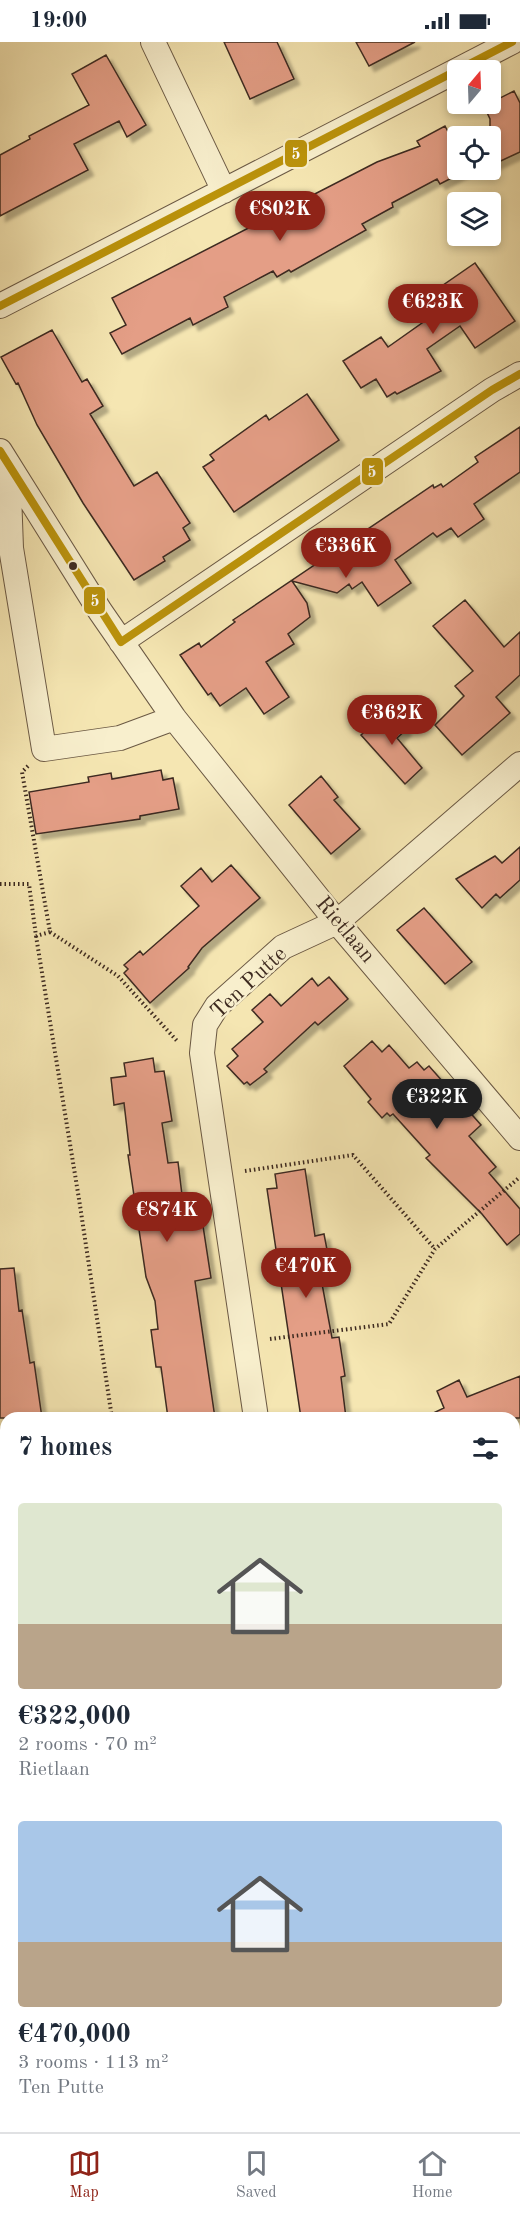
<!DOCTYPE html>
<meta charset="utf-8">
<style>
:root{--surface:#fff;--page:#f2f2f3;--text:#1f2937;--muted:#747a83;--line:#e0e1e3;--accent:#8f2418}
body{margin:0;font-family:"Old Standard TT",serif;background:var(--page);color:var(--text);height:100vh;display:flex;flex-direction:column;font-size:22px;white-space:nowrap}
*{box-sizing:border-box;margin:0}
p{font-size:20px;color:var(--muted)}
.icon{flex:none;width:33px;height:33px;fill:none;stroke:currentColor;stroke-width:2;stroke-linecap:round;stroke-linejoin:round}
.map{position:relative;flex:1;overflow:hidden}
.panel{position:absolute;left:0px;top:1370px;width:520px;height:722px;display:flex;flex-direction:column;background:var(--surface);border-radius:18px 18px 0 0;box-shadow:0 3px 9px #0003}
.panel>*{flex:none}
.needle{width:39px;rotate:19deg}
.tools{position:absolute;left:447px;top:18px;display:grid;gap:12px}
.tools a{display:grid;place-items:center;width:54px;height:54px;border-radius:6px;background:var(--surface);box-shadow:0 3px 9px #0003;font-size:30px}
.price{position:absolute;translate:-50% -51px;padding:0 14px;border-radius:21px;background:var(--accent);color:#fff;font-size:20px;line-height:39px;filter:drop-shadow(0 2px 3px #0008)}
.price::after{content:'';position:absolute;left:50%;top:36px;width:18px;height:14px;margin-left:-9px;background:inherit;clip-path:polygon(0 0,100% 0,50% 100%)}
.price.active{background:#222;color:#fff}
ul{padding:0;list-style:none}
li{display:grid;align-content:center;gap:12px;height:318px;padding:0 18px}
li span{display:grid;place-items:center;height:186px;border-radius:6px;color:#555}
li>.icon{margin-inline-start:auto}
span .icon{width:108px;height:108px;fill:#fffc;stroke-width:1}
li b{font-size:26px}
h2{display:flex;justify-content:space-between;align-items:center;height:72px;padding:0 18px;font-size:26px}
.status{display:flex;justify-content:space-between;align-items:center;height:42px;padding:0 30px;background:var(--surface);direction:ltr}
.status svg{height:16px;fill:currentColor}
.menu{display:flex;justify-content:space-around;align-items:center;height:84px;border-top:2px solid var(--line);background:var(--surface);font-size:16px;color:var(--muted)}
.menu a{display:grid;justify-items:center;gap:3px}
.menu .active{color:var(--accent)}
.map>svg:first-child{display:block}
.green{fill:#c2c388;stroke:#807654;stroke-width:1.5}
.building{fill:#e49e86;stroke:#3d2a20;stroke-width:1.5;filter:url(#shadow)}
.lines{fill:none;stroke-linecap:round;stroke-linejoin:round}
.minor-casing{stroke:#6b5944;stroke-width:26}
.secondary-casing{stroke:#3d2a20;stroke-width:35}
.path{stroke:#3d2a20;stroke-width:4;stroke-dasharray:1.5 3;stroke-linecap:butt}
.minor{stroke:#f8efcd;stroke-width:24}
.secondary{stroke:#f8efcd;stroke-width:33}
.bus-1-casing{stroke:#f8efcd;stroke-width:12}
.bus-1{stroke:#bb930b;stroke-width:8}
.bus-dot{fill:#3d2a20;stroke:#f8efcd;stroke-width:2}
.labels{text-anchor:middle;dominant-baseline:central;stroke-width:5;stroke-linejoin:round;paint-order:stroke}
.street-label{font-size:22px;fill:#3d2a20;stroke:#f8efcd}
.line-badge{stroke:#f8efcd;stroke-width:2}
.badge-label{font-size:16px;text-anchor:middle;font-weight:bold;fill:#fff}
</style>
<div class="status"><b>19:00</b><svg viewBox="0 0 49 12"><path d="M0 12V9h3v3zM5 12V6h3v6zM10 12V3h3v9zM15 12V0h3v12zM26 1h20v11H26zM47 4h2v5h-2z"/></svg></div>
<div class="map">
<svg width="520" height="2090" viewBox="0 0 520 2090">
<defs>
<filter id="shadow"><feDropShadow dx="5.5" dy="5.5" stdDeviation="1.5" flood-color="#0004"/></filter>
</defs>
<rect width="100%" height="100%" fill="#f5e6b2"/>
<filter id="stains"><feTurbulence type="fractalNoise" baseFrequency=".00333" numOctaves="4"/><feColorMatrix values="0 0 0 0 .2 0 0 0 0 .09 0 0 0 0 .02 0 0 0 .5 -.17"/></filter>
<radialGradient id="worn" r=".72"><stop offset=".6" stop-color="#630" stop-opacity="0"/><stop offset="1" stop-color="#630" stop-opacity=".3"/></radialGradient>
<!-- green -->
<path class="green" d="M520,1871V2090H29L40,2085H514V1874Z"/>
<!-- building -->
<path class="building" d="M224,0H277L294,37L250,57Z
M356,0H415L369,24Z
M106,13L146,83L127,95L119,79L74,102L88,128L0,174V113L30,97L29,94L89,63L72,32Z
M514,49L520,61V110L490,124V77L484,64Z
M445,84L458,109V128H467L440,142L437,137L392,161L393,165L362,182L366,188L291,230L289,228L277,235L273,229L224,255L228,265L193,283L190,276L122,312L110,291L126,283L112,256L377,120L420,104L417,99Z
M475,221L515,279L475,306L460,284L427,307L441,329L397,352L395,350L387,355L376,337L361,346L343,319L381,295L388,305L446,264L436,248Z
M52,288L82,340L87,337L103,364L90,372L134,444L157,430L190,481L183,486L190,498L163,515L165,519L134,538L83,461L37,383L18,341L16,342L1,315Z
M307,352L339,398L234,470L203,425L214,418L210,413L266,373L269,378Z
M520,385V430L474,462L484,477L458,495L451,486L437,495L433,491L395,518L411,541L378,564L362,540L352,547L349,542L337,551L292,539L307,561L310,575L288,592L294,602L266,620L289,655L264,672L246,646L220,664L211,651L208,653L180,613L199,601L201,605L235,580L233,578L433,443L434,446L441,442L443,445L478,420L475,415Z
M465,558L504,605L520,590V633L496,655L510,671L462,713L435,683L464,654L455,644L473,629L433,584Z
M389,668L406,688L397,696L422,726L405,742L361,693Z
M161,728L163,738L173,736L179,767L140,774V777L36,792L29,750L89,740L88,735L111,731L112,737Z
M321,734L338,755L334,758L360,787L331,812L289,763Z
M520,805V838L500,856L496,852L482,866L456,837L495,814L502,821Z
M231,823L260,856L202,906L188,925L189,926L150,961L124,931L128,927L124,923L140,909L143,913L199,864L181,844L201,826L212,840Z
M424,866L472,920L445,942L397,888Z
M329,935L348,957L318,983L315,980L264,1027L267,1030L250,1043L247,1040L244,1042L227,1024L238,1014L232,1007L263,980L252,968L270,952L281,964L312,936L318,944Z
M372,999L382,1010L389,1003L409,1026L417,1020L424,1028L429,1024L481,1083L469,1094L496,1125L489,1131L520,1167V1192L507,1203L482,1172L426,1116L430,1113L393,1072L390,1074L387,1071L382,1076L368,1060L371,1057L344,1024Z
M153,1016L155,1030L164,1029L172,1079L162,1081L168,1121L178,1120L183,1161L199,1158L211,1236L195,1239L215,1376H168L161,1325H156L151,1288L158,1287L155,1259L146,1235L128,1113H130L124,1061L114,1063L111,1036L126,1034L124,1021Z
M305,1127L315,1194L324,1192L329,1218L318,1220L332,1296L339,1295L345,1334L341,1335L346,1376H301L267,1147L277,1146L275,1132Z
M14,1226L19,1269L22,1268L30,1321L34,1320L42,1376H0V1227Z
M520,1334V1376H423L444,1366L437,1349L459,1338L467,1355Z"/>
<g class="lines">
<defs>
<path id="minor" d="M153,0L224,149
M0,264L512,0
M0,409L100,569L174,676L337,880L520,1096
M8,424L11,506L44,707L120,696L174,676
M121,600L492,348L520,332
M256,1376L202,1011L205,983L217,964L283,905L337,880L520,722
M514,1423L520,1421
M0,1636L6,1634"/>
<path id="secondary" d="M514,1836L520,1834
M0,2070L6,2068"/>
</defs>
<!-- minor casing -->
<use href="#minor" class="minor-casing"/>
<!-- secondary casing -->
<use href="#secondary" class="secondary-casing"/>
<!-- path -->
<path class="path" d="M28,724L22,730L50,890L118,934L178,1000
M0,842H29L36,894L50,890
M36,894L79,1157L112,1376
M245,1129L353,1113L435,1207
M270,1297L389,1282L435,1207L520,1135"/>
<!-- minor -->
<use href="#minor" class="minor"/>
<!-- secondary -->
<use href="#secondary" class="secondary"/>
<defs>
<path id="bus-1" d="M0,264L512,0
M0,409L121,600L492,348L520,332"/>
</defs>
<!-- bus-1 casing -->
<use href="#bus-1" class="bus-1-casing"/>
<!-- bus-1 -->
<use href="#bus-1" class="bus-1"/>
</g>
<!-- markers -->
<circle class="bus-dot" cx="73" cy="524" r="5"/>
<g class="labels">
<!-- street labels -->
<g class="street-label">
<text transform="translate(345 888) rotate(50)">Rietlaan</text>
<text transform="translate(249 941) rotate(-43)">Ten Putte</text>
</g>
</g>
<g class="line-badge">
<rect x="284" y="97" width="24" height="29" rx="6" fill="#bb930b"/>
<rect x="361" y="415" width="23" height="29" rx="6" fill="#bb930b"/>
<rect x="83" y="544" width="23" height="29" rx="6" fill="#bb930b"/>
</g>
<g class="badge-label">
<text x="296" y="117">5</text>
<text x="372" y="435">5</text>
<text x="95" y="564">5</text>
</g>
<rect width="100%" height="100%" filter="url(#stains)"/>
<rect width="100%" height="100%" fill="url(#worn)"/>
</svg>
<div class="tools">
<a><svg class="needle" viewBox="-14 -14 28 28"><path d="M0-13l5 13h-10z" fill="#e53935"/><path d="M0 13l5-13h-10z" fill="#747a83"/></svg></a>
<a><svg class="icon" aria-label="locate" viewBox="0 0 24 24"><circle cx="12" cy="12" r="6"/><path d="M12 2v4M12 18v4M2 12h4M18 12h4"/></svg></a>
<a><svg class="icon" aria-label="layers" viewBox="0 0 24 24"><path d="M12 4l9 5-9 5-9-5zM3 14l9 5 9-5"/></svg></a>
</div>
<b class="price" style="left:280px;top:200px">€802K</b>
<b class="price" style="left:433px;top:293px">€623K</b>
<b class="price" style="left:346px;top:537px">€336K</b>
<b class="price" style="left:392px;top:704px">€362K</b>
<b class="price active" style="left:437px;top:1088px">€322K</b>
<b class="price" style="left:167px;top:1201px">€874K</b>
<b class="price" style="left:306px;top:1257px">€470K</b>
<section class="panel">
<h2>7 homes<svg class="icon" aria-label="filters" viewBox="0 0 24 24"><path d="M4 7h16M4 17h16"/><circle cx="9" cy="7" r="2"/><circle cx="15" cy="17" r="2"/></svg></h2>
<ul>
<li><span style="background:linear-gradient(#dfe7d0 65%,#b9a48a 0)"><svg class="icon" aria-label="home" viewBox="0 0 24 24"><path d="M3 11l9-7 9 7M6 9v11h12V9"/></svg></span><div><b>€322,000</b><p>2 rooms · 70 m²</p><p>Rietlaan</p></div></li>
<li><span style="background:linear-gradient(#a9c7e8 65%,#b9a48a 0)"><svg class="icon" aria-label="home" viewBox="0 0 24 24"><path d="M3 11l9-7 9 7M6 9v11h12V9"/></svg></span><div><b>€470,000</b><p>3 rooms · 113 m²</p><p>Ten Putte</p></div></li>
</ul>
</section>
</div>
<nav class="menu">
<a class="active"><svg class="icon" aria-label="map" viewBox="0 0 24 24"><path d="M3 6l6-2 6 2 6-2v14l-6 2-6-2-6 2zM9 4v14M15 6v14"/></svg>Map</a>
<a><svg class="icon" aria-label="saved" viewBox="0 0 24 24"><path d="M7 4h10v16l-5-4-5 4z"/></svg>Saved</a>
<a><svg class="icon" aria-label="home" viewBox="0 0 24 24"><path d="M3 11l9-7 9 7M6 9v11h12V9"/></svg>Home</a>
</nav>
